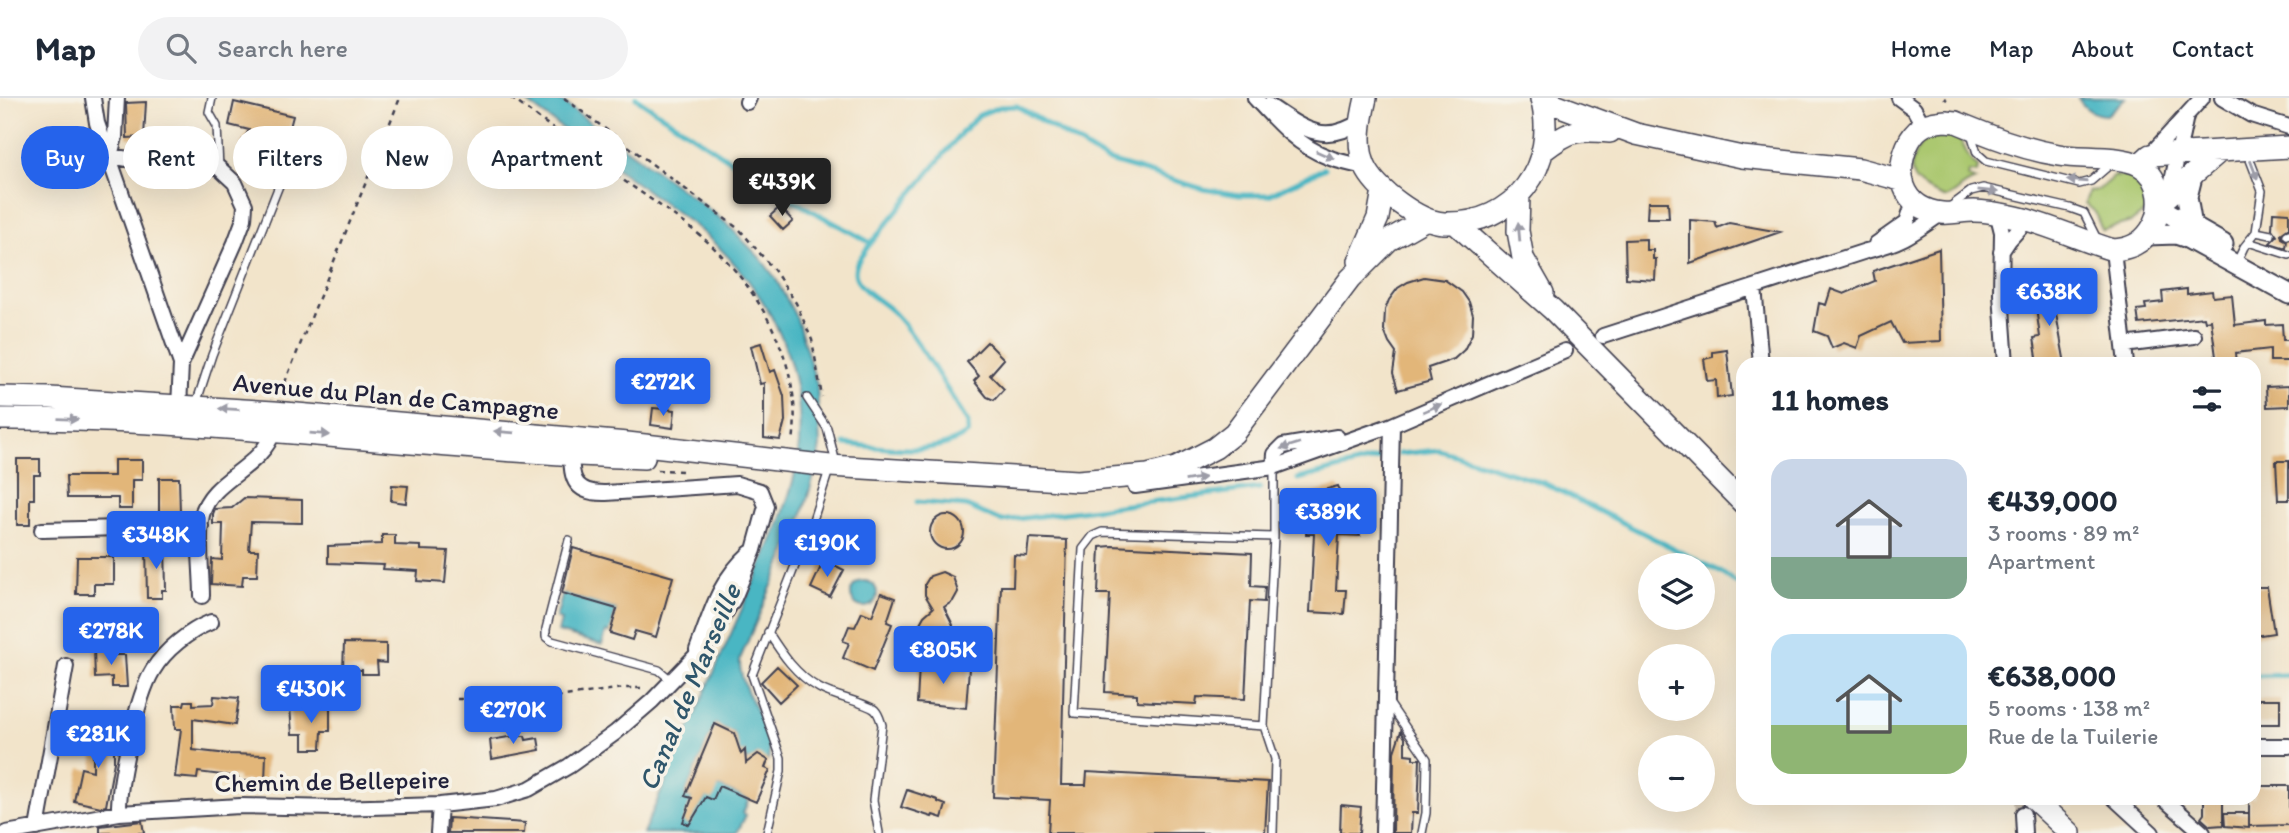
<!DOCTYPE html>
<meta charset="utf-8">
<style>
:root{--surface:#fff;--page:#f2f2f3;--text:#1f2937;--muted:#747a83;--line:#e0e1e3;--accent:#2563eb}
body{margin:0;font-family:Itim,sans-serif;background:var(--page);color:var(--text);height:100vh;display:flex;flex-direction:column;font-size:26px;white-space:nowrap}
*{box-sizing:border-box;margin:0}
p{font-size:23px;color:var(--muted)}
.icon{flex:none;width:38px;height:38px;fill:none;stroke:currentColor;stroke-width:2;stroke-linecap:round;stroke-linejoin:round}
.map{position:relative;flex:1;overflow:hidden}
.side{position:absolute;left:1736px;top:259px;width:525px;height:448px;display:flex;flex-direction:column;background:var(--surface);border-radius:21px;box-shadow:0 7px 28px #0002}
.side>*{flex:none}
.top-card{position:absolute;left:21px;top:28px;width:665px;height:63px;display:flex;gap:14px}
.fabs{position:absolute;left:1638px;top:455px;display:grid;gap:14px}
.fabs a{display:grid;place-items:center;width:77px;height:77px;border-radius:50%;background:var(--surface);box-shadow:0 7px 28px #0002;font-size:35px}
.price{position:absolute;translate:-50% -60px;padding:0 16px;border-radius:7px;background:var(--accent);color:#fff;font-size:23px;line-height:46px;filter:drop-shadow(0 2px 4px #0008)}
.price::after{content:'';position:absolute;left:50%;top:42px;width:21px;height:16px;margin-left:-10px;background:inherit;clip-path:polygon(0 0,100% 0,50% 100%)}
.price.selected{background:#222;color:#fff}
ul{padding:0;list-style:none}
li{display:flex;align-items:center;gap:21px;height:175px;padding:0 35px}
li span{display:grid;place-items:center;flex:none;width:196px;height:140px;border-radius:21px;color:#555}
li>.icon{margin-inline-start:auto}
span .icon{width:84px;height:84px;fill:#fffc;stroke-width:1}
li b{font-size:30px}
h2{display:flex;justify-content:space-between;align-items:center;height:84px;padding:0 35px;font-size:30px}
.tag{padding:0 24px;border-radius:32px;background:var(--surface);box-shadow:0 7px 28px #0002;font-size:24px;line-height:63px}
.tag.selected{background:var(--accent);color:#fff}
header{display:flex;align-items:center;gap:42px;box-sizing:border-box;height:98px;padding:0 35px;background:var(--surface);border-bottom:2px solid var(--line)}
header strong{font-size:33px}
nav{display:flex;gap:38px;margin-inline-start:auto;font-size:24px}
.search{width:490px;height:63px;background:var(--page);display:flex;align-items:center;gap:18px;box-sizing:border-box;padding:0 24px;border-radius:38px;color:var(--muted);font-size:26px}
.map>svg:first-child{display:block}
.green{fill:#abc86f;stroke:#667555;stroke-width:2}
.water{fill:#48b6c3;stroke:#356c7f;stroke-width:2}
.lines{fill:none;stroke-linecap:round;stroke-linejoin:round}
.stream{stroke:#48b6c3;stroke-width:5}
.building{fill:#e2b679}
.minor-tunnel{stroke:#c8bdad;stroke-width:14;stroke-dasharray:14 7;stroke-linecap:butt}
.service-casing{stroke:#413f50;stroke-width:10}
.minor-casing{stroke:#413f50;stroke-width:18}
.tertiary-casing{stroke:#413f50;stroke-width:23}
.secondary-casing{stroke:#413f50;stroke-width:24}
.path{stroke:#413f50;stroke-width:2.5;stroke-dasharray:5 5;stroke-linecap:butt}
.service{stroke:#fff;stroke-width:7}
.minor{stroke:#fff;stroke-width:14}
.tertiary{stroke:#fff;stroke-width:19}
.secondary{stroke:#fff;stroke-width:21}
.oneway{fill:#9c9ca7}
.labels{text-anchor:middle;dominant-baseline:central;stroke-width:7;stroke-linejoin:round;paint-order:stroke}
.street-label{font-size:26px;fill:#22223b;stroke:#f7f3e8}
.water-label{font-size:28px;font-style:italic;fill:#2f566b;stroke:#f7f3e8}
</style>
<header>
<strong>Map</strong>
<div class="search"><svg class="icon" aria-label="search" viewBox="0 0 24 24"><circle cx="10" cy="10" r="6"/><path d="M15 15l6 6"/></svg>Search here</div>
<nav><a>Home</a><a>Map</a><a>About</a><a>Contact</a></nav>
</header>
<div class="map">
<svg width="2289" height="735" viewBox="0 0 2289 735">
<rect width="100%" height="100%" fill="#f7f3e8"/>
<filter id="ink" filterUnits="userSpaceOnUse"><feTurbulence type="fractalNoise" baseFrequency=".0143" numOctaves="2"/><feDisplacementMap in="SourceGraphic" scale="14" xChannelSelector="R" yChannelSelector="G"/><feConvolveMatrix kernelMatrix="1 2 1 2 8 2 1 2 1" color-interpolation-filters="sRGB"/></filter>
<filter id="wash" filterUnits="userSpaceOnUse"><feTurbulence type="fractalNoise" baseFrequency=".00686" numOctaves="4" result="noise"/><feDisplacementMap in="SourceGraphic" scale="28" xChannelSelector="R" yChannelSelector="G"/><feGaussianBlur stdDeviation="1.57" result="paint"/><feColorMatrix in="noise" values="0 0 0 0 0 0 0 0 0 0 0 0 0 0 0 0 0 1.4 0 .05"/><feComposite in="paint" operator="in"/></filter>
<g filter="url(#wash)">
<rect width="100%" height="100%" fill="#f2e4ca"/>
<!-- green -->
<path class="green" d="M1952,35C1967,43 1964,61 1978,69L1977,75L1969,74L1968,79L1976,82C1960,87 1958,96 1946,100C1938,96 1927,93 1920,87C1903,75 1915,47 1930,39C1938,35 1946,36 1952,35Z
M2115,77L2116,79C2130,76 2138,80 2147,90L2144,98L2150,100L2151,109L2131,124L2102,132L2094,113L2085,105L2089,93L2098,92Z"/>
<!-- water -->
<path class="water" d="M521,0H557L706,109L727,126L761,161L776,181L797,221L817,287L820,348L817,368L802,418L740,561C738,596 776,630 768,662L756,660V658L751,663L743,660L745,653L741,659L734,635L715,626L685,697L692,700L698,710L706,699L719,688L749,701L743,715L746,717L737,735H643L779,427C786,406 794,386 797,364C811,269 767,187 695,128Z
M2078,0H2125L2107,17C2094,17 2085,12 2078,0Z
M851 496a13 13 0 1 1 26 0a13 13 0 1 1-26 0Z
M563,495L617,511L610,535L606,534L602,547L558,534L561,522L556,520Z"/>
<g class="lines">
<!-- stream -->
<path class="stream" d="M636,0L783,97L871,145
M845,346C884,349 935,360 968,335V325C947,292 921,245 895,216C884,204 861,194 856,179C852,168 862,158 867,150L963,33L979,17L999,9L1017,8L1106,62L1203,91L1239,97H1269L1325,70
M1399,356L1439,352L1544,385L1722,475L1743,490
M1298,381L1384,359
M917,404L966,408L1001,423L1260,390
M2254,578L2289,577"/>
</g>
<g id="blocks">
<!-- building -->
<path class="building" d="M146,4L144,39L127,40L126,5Z
M234,4L293,18L283,55L261,48L254,50L240,47L249,32L229,27Z
M136,45L183,48V56L136,53Z
M1648,104H1668L1669,120H1647Z
M780,109L793,123L783,132L770,118Z
M2273,114L2289,115V130L2281,136L2282,140L2287,143L2286,150L2270,145L2277,138L2272,131Z
M1690,122L1715,124L1717,130L1729,125L1780,134L1690,165Z
M1646,141V152H1653V161H1656L1655,182L1626,180L1625,142Z
M1939,151L1941,243L1902,245L1891,224L1861,238L1857,250L1844,245L1832,250L1827,238L1814,233L1819,205L1826,207L1831,191L1844,196L1875,183L1873,173Z
M1424,179L1445,182L1462,194L1469,204L1473,217L1472,236L1464,252L1454,261L1428,270L1431,283L1398,292L1393,275L1396,255L1389,245L1384,232L1385,212L1389,202L1398,190L1408,184Z
M2061,191L2063,209L2055,210L2065,266H2038L2034,240L2040,239L2034,195Z
M2187,191V196L2212,193L2213,199L2232,197L2235,227L2266,223V227L2282,226L2283,242H2289V263H2270V251L2235,255L2236,266H2217L2211,222L2205,223L2204,219L2139,226L2137,212L2146,211L2145,206L2163,204L2162,194Z
M987,244L1004,261L990,277L1004,291L994,302L987,299L974,283L979,278L967,264Z
M761,245L770,274L775,272L784,298L785,323L780,342L764,340V285L760,286L751,248Z
M1727,252L1732,298L1717,300L1716,282L1707,283L1704,261L1713,259V254Z
M2289,288V308L2267,309L2266,289Z
M653,310L675,312L673,330L651,327Z
M17,361H40V377H34V401H30V427H17Z
M114,362H142V382H132V411H118V400H67L66,378H114Z
M2276,363H2289V402H2278Z
M159,380H179L180,415H159Z
M392,387L408,388L406,405L391,403Z
M1338,388L1360,438L1339,437L1336,492H1346L1344,516L1310,514L1314,436H1306L1309,396Z
M244,400L302,402V425L251,424L249,452H258L257,478H243L242,488L211,486L212,461L222,462L223,426H213V416L215,411L232,410Z
M930 434a17 17 0 1 1 34 0a17 17 0 1 1-34 0Z
M382,437H395V447L421,448V452L448,453L445,485L417,483L418,473L383,471L384,467L328,465V448L382,446Z
M1029,440L1067,442L1061,687H1086L1087,674L1268,684L1265,735H1048L1050,702L993,699L1001,488H1013L1014,457L1027,458Z
M165,447L166,492H162V500H147L146,448Z
M1112,448L1252,455L1251,488L1265,489L1264,504L1250,503L1245,601L1197,599L1196,606L1137,603V596L1105,594L1110,496H1098L1100,449Z
M573,450L673,479L656,539L635,533L632,542L610,535L617,511L562,495Z
M77,459H114V486H94V496H76Z
M824,462L844,472L830,499L811,490Z
M942,474L953,479L958,494L953,503L944,509L953,527L952,536L947,542L933,550L921,539L919,527L924,518L933,510L925,497V486L930,478Z
M2254,489H2267L2274,535L2254,538Z
M881,495L895,500L887,524L892,526L873,573L843,560L849,545L843,543L849,528L855,529L862,514L872,518Z
M344,545L386,546V565L377,564L378,576H362V572L343,571Z
M94,551H113V557H125L127,589H112V579L95,580Z
M919,567L969,570L966,610L917,605Z
M777,568L797,587L779,604L761,584Z
M214,598L239,600L235,627L193,621V652L228,656L266,657L265,683H238V679L198,674L197,681L175,679L181,631H175L174,607H184L185,603H193V607L213,606Z
M2254,601H2280V626H2254Z
M290,609H330V633H322L321,651H303V636H292Z
M715,626L734,635L741,656L745,652L746,665L758,656L768,662L765,670L770,672L756,704L719,688L713,702L706,699L689,727L683,724L692,700L685,698Z
M93,628H114V664L106,708L101,709L74,703L81,670L93,673Z
M1401,633L1405,640V656L1413,657V661H1420L1418,715H1412L1411,735H1393L1394,654Z
M515,638H525L526,642L538,640L540,652L492,661L490,642Z
M2254,688H2289V727L2249,728V700H2254Z
M907,692L938,702V704L946,707L942,720L933,717L932,719L901,709Z
M2204,700H2223V727L2210,728L2201,720L2204,716Z
M1341,707L1361,709L1359,735H1340Z
M2224,715H2249V730L2225,728Z
M449,720L525,725L524,735H448Z
M142,723L144,735H100V728Z"/>
</g>
</g>
<g filter="url(#ink)">
<use href="#blocks" fill-opacity="0" stroke="#413f50" stroke-width="2"/>
<g class="lines">
<!-- minor-tunnel -->
<path class="minor-tunnel" d="M2022,700L2023,716"/>
<defs>
<path id="service" d="M212,0L209,14L217,28L219,70
M1971,35L1977,55L1986,63L2079,86L2091,83L2112,65
M2247,54L2262,93L2256,134
M1951,108L1971,93L1983,90L2070,110L2084,115L2097,141
M2287,137L2289,136
M2248,144L2289,157
M2236,166L2244,149L2256,134L2271,137
M807,300L827,330L836,365
M196,306L212,257L284,75V62L259,54
M569,442L546,531V539L552,543L659,572L671,582
M768,534C782,556 796,577 819,590C834,599 865,604 875,612C879,616 880,621 882,627L873,702L879,735
M1389,605L1427,661L1426,715L1422,735
M1264,628L1074,615L1083,451L1093,438L1102,434L1274,439
M767,735L781,673V660L752,577L813,422L830,369
M1273,735L1275,661L1264,628L1274,439V369"/>
<path id="minor" d="M93,0L97,25L181,266
M117,0L115,39L110,58L146,64L204,66L219,70L235,85L245,107L244,121L235,145L181,266L179,309
M1255,0C1276,23 1298,48 1328,59C1339,64 1353,66 1365,69
M1899,0L1914,11L1923,27
M2222,0L2251,17L2289,29
M747,4L749,0
M1268,7C1301,29 1323,49 1361,23
M2150,57L2202,0
M2169,97L2186,18
M1997,114L2002,134L2001,196L2006,266
M1876,146L1907,124L1914,103
M2113,152L2126,266
M2001,154L2009,142L2028,121
M1754,189L1761,266
M1603,238L1866,153C1903,144 1912,136 1942,115
M2124,247L2194,238
M1274,369L1275,356L1283,348L1337,339
M1135,388L1274,369L1392,327L1565,253
M42,432L201,428
M202,498C202,475 197,438 202,417C211,380 261,372 274,332
M697,552C712,513 718,484 750,455
M2254,648H2289
M2114,700L2152,735
M2163,700L2203,735
M119,715C118,685 137,598 153,572C165,552 189,533 211,524
M2023,716L2024,735
M37,730L66,568
M6,735L119,715L240,708L336,710L440,707L496,701L529,691L569,668L615,635L652,603L708,545L734,500L754,452L766,408L760,393L737,386L606,395C572,396 570,378 572,349
M438,735L440,707
M1383,735L1392,327"/>
<path id="tertiary" d="M2160,110L2223,146
M2192,128L2187,99L2193,75
M2147,137L2176,136L2185,139L2289,196"/>
<path id="secondary" d="M1366,0C1361,21 1356,47 1365,68C1375,91 1419,124 1444,125C1515,128 1559,66 1541,0
M1541,1L1636,36L1691,48L1742,59L1860,71L1901,82
M1946,23L1956,24C1990,38 2022,51 2059,57C2082,61 2119,57 2139,67C2163,79 2164,114 2150,133C2141,146 2129,151 2113,152C2080,142 2050,127 2016,119C2002,116 1988,113 1974,113C1963,113 1952,116 1942,115C1901,111 1893,73 1910,42C1919,27 1929,24 1946,23Z
M1544,52C1570,32 1577,31 1610,34
M2139,67L2150,57L2289,49
M1519,97L1518,133L1523,160L1543,195
M2160,105L2219,54
M1455,125L1553,212L1743,405
M1359,163L1378,120L1383,92
M0,299L50,300L274,314L627,345L830,368L1078,383L1148,377L1176,370L1215,350L1234,335L1350,181L1389,142L1426,121
M0,321C215,320 429,353 644,360
M2033,700L2070,735"/>
</defs>
<!-- service casing -->
<use href="#service" class="service-casing"/>
<!-- minor casing -->
<use href="#minor" class="minor-casing"/>
<!-- tertiary casing -->
<use href="#tertiary" class="tertiary-casing"/>
<!-- secondary casing -->
<use href="#secondary" class="secondary-casing"/>
<!-- path -->
<path class="path" d="M511,0C548,27 586,54 623,82C649,100 676,118 701,138C758,187 804,266 793,344
M564,0L740,132L774,172L796,205L812,242L822,299
M1944,0L1947,2
M281,294L400,0
M657,372L685,373
M457,601L535,602L624,590H641"/>
<!-- service -->
<use href="#service" class="service"/>
<!-- minor -->
<use href="#minor" class="minor"/>
<!-- tertiary -->
<use href="#tertiary" class="tertiary"/>
<!-- secondary -->
<use href="#secondary" class="secondary"/>
</g>
<!-- one-way arrows -->
<defs><path id="oneway-solid" d="M-6-.8H1V-3.2L6.5 0L1 3.2V.8H-6Z" transform="scale(1.75)"/></defs>
<g class="oneway">
<use href="#oneway-solid" transform="translate(1325 57) rotate(24)"/>
<use href="#oneway-solid" transform="translate(2254 72) rotate(69)"/>
<use href="#oneway-solid" transform="translate(2077 83) rotate(-176)"/>
<use href="#oneway-solid" transform="translate(1988 93) rotate(6)"/>
<use href="#oneway-solid" transform="translate(1519 134) rotate(-95)"/>
<use href="#oneway-solid" transform="translate(1432 310) rotate(-23)"/>
<use href="#oneway-solid" transform="translate(229 311) rotate(-177)"/>
<use href="#oneway-solid" transform="translate(68 321) rotate(2)"/>
<use href="#oneway-solid" transform="translate(504 334) rotate(-175)"/>
<use href="#oneway-solid" transform="translate(320 336) rotate(5)"/>
<use href="#oneway-solid" transform="translate(1290 348) rotate(163)"/>
<use href="#oneway-solid" transform="translate(1195 381) rotate(-9)"/>
</g>
</g>
<g class="labels">
<!-- street labels -->
<g class="street-label">
<text transform="translate(396 298) rotate(5)">Avenue du Plan de Campagne</text>
<text transform="translate(332 683) rotate(-1)">Chemin de Bellepeire</text>
</g>
<!-- water labels -->
<g class="water-label">
<text transform="translate(689 589) rotate(-67)">Canal de Marseille</text>
</g>
</g>
</svg>
<div class="fabs">
<a><svg class="icon" aria-label="layers" viewBox="0 0 24 24"><path d="M12 4l9 5-9 5-9-5zM3 14l9 5 9-5"/></svg></a>
<a>+</a>
<a>−</a>
</div>
<b class="price selected" style="left:782px;top:120px">€439K</b>
<b class="price" style="left:2049px;top:230px">€638K</b>
<b class="price" style="left:663px;top:320px">€272K</b>
<b class="price" style="left:1328px;top:450px">€389K</b>
<b class="price" style="left:156px;top:473px">€348K</b>
<b class="price" style="left:827px;top:481px">€190K</b>
<b class="price" style="left:111px;top:569px">€278K</b>
<b class="price" style="left:943px;top:588px">€805K</b>
<b class="price" style="left:311px;top:627px">€430K</b>
<b class="price" style="left:513px;top:648px">€270K</b>
<b class="price" style="left:98px;top:672px">€281K</b>
<div class="top-card">
<a class="tag selected">Buy</a>
<a class="tag">Rent</a>
<a class="tag">Filters</a>
<a class="tag">New</a>
<a class="tag">Apartment</a>
</div>
<section class="side">
<h2>11 homes<svg class="icon" aria-label="filters" viewBox="0 0 24 24"><path d="M4 7h16M4 17h16"/><circle cx="9" cy="7" r="2"/><circle cx="15" cy="17" r="2"/></svg></h2>
<ul>
<li><span style="background:linear-gradient(#c9d6e8 70%,#7fa58c 0)"><svg class="icon" aria-label="home" viewBox="0 0 24 24"><path d="M3 11l9-7 9 7M6 9v11h12V9"/></svg></span><div><b>€439,000</b><p>3 rooms · 89 m²</p><p>Apartment</p></div></li>
<li><span style="background:linear-gradient(#bfe0f5 65%,#8fb573 0)"><svg class="icon" aria-label="home" viewBox="0 0 24 24"><path d="M3 11l9-7 9 7M6 9v11h12V9"/></svg></span><div><b>€638,000</b><p>5 rooms · 138 m²</p><p>Rue de la Tuilerie</p></div></li>
</ul>
</section>
</div>
